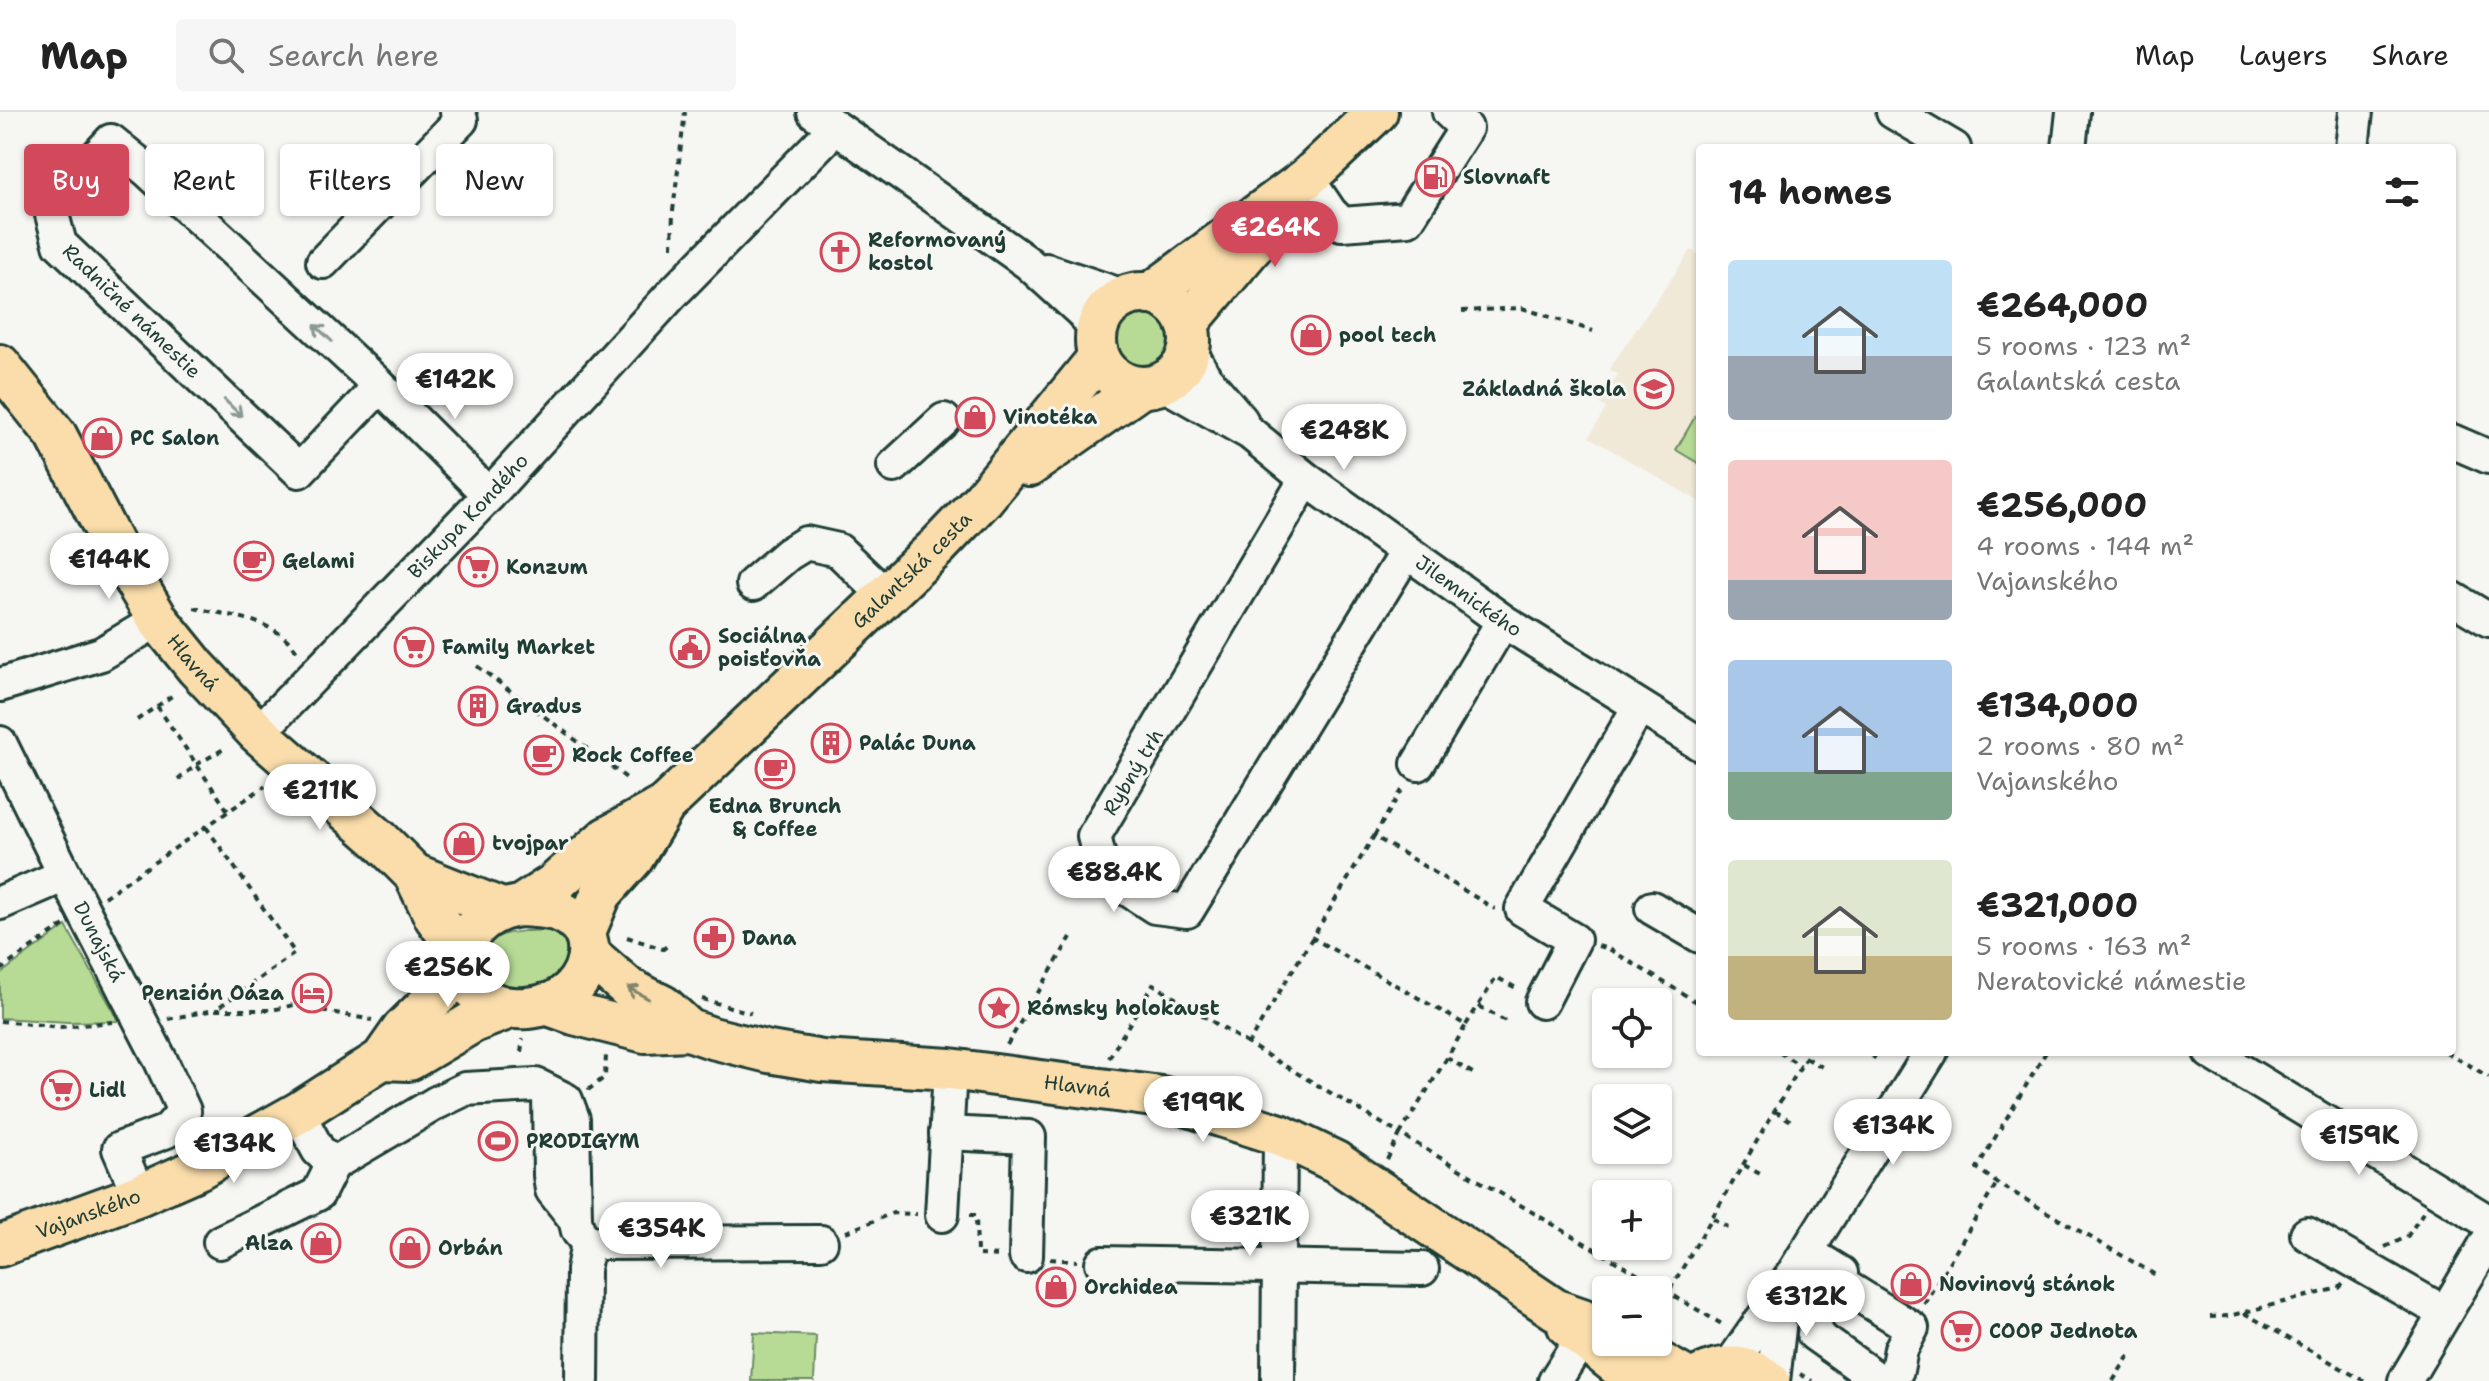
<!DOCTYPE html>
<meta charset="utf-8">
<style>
:root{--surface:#fff;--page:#f6f6f6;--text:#222;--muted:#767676;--line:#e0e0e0;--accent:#d1495b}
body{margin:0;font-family:"Shantell Sans",sans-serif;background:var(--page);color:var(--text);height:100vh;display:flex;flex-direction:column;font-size:30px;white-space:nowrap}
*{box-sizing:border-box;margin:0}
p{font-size:26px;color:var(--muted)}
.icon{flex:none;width:44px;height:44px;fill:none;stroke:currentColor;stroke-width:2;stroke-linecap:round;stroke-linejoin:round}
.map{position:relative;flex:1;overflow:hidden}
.drawer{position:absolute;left:1696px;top:32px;width:760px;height:912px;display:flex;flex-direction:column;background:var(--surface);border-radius:8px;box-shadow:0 2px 6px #0004}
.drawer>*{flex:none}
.banner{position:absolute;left:24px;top:32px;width:760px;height:72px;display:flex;gap:16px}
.fabs{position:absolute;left:1592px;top:876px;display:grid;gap:16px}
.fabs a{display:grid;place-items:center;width:80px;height:80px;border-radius:8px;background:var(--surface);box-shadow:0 2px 6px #0004;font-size:40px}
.price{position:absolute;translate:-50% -68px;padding:0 18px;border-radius:28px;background:#fff;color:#222;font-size:26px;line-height:52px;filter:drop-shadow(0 2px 4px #0008)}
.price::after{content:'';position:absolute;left:50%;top:48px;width:24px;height:18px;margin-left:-12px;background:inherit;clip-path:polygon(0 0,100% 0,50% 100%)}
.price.current{background:var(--accent);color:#fff}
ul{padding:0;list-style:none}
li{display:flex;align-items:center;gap:24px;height:200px;padding:0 32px}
li span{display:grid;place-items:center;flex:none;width:224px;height:160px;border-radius:8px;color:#555}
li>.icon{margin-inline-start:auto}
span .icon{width:96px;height:96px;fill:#fffc;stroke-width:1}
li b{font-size:34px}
h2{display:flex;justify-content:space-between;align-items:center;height:96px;padding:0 32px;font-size:34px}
.tag{padding:0 28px;border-radius:8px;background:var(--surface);box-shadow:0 2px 6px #0004;font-size:28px;line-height:72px}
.tag.current{background:var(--accent);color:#fff}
header{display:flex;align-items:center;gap:48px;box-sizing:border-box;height:112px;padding:0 40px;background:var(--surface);border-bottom:2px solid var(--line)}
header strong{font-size:38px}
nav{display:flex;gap:44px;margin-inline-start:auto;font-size:28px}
.search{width:560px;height:72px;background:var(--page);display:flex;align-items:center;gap:20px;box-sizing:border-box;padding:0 28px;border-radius:8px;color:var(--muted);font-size:30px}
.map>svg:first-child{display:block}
.built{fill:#f1e9d8}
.green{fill:#b7db95;stroke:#6b8c64;stroke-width:2}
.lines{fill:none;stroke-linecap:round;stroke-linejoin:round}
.minor-casing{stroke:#1f3d34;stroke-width:38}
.major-casing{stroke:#1f3d34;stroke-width:46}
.path{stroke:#1f3d34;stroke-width:4;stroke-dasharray:6 6;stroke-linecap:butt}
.minor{stroke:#f6f6f2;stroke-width:32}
.major{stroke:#faddab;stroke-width:40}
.oneway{stroke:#8a9a93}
.oneway2{stroke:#82856a}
.labels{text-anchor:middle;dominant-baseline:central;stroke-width:6;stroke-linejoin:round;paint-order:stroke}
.poi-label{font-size:20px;font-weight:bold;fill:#1f3d34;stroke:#f6f6f2;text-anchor:start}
.street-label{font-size:20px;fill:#1f3d34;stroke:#f6f6f2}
</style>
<header>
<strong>Map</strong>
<div class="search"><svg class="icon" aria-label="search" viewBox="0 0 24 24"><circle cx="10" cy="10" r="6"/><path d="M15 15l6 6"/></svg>Search here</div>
<nav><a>Map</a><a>Layers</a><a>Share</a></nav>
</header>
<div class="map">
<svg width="2489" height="1269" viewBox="0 0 2489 1269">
<rect width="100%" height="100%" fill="#f6f6f2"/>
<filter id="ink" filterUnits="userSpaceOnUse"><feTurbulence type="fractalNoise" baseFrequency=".0125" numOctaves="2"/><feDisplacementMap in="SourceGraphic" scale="16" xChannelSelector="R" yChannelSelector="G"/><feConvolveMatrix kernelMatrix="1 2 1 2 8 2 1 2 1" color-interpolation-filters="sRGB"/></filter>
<g filter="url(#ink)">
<!-- built -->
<path class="built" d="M1691,138L1700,143V390L1589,325L1606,296L1599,291L1618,263L1609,257Z"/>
<!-- green -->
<path class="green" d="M1116 230a27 27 0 1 1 54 0a27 27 0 1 1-54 0Z
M1700,296V352L1676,338Z
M66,814L119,909L68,910L0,906V862Z
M525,819C532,819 542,818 549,819C570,824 573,850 559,864C550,873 512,877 500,871C482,864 478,838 495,826C503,821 515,820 525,819Z
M754,1221L816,1224L814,1269H751Z"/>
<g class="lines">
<defs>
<g id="minor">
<path d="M814,0L1028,151L1084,202L1097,219"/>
<path d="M1893,0L1954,36"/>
<path d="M2069,36L2073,0"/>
<path d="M2352,36L2356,0"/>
<path d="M1307,66L1330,100L1342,112L1408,107L1466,16L1449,0"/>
<path d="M323,150L461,8L457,0"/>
<path d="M1046,158L1126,185"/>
<path d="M1189,237L1205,266L1241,308"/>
<path id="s1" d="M1162,271L1250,321L1306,367L1503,509L1700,632"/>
<path d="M380,274L299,359L60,132L50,95L111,29L148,59L380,274L489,383"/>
<path d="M2452,329L2489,345"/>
<path d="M894,354L944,308"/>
<path d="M1306,367L1094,724L1103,761L1155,795L1187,799L1406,440"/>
<path d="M753,472L788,442L806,431L838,438L885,483"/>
<path d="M2452,486L2489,508"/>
<path d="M0,573L101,542L158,508"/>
<path id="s2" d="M258,621L489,383L672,182L835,16"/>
<path id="s3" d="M0,631L65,763L161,949L184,999L167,1019L119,1037L139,1083"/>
<path d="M1418,652L1503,509"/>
<path d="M0,791L65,763"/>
<path d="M1652,796L1700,824"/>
<path d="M1542,890L1574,828L1522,797L1639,595"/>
<path d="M2210,940L2489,1110"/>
<path d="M549,980L550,1063L552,1078L575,1107"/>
<path d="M298,1001L318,1038L333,1052L436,991L465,977L536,973L566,988L573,1007L575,1107L578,1119L588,1131"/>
<path d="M946,1021L1029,1025L1026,1144"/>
<path d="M942,1103L950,957"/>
<path d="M2307,1122L2445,1201"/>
<path d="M220,1130L318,1082L333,1052"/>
<path d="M1807,1140L1841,1161L1818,1192L1814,1222L1880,1269"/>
<path d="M1102,1151L1422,1157"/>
<path d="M1835,1168L1912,1216L1901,1237L1897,1258"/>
<path d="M1729,1255L1784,1176L1931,940"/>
<path d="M582,1269L583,1158L588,1131L821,1130"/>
<path d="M1278,1269L1280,1023"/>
<path d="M1555,1269L1582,1226"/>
<path d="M1773,1269L1783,1181"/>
<path d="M2405,1269L2489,1127"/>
</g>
<g id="major">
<circle cx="1143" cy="228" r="47"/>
<path d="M1150,182L1307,66L1377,0"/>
<path d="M1187,212L1272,111"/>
<path id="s4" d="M0,253L56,323L115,436L158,508L196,555L258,621L380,728L414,762L435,805L461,841"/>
<path d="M1029,354L1142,275"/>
<path d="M414,762L502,797"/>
<path d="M520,794C538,795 558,795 573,807C600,828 588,869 562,885C553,892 538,895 527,896C447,902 438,805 520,794Z"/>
<path d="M520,794L554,772L606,726L664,694"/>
<path id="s5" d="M585,820L601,782L633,746L665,693L937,435L983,387L1099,245"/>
<path id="s6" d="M589,842L628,876L663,894L689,918L712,926L769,940L822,949L950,957L1161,985L1280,1023L1336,1050L1556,1198L1582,1207L1606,1220"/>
<path d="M546,892L574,902L645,920L689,918"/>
<path d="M382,947L409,948L473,910L510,896"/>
<path id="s7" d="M0,1134L139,1083L198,1057L298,1001L382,947L403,917L463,858"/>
<path d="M1568,1214L1637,1269"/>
<path d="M1623,1230L1692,1269"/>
<path d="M1693,1269C1717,1251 1745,1251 1769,1269"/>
</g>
</defs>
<!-- minor casing -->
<use href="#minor" class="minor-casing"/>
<!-- major casing -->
<use href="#major" class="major-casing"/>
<!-- path -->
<path class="path" d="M672,135L673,99L685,0
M1462,199L1522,196L1593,219
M194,496C231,504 277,507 298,541
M477,554L629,668
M157,594L228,699
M137,608L176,581
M178,668L196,653L227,635
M206,715L295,841L216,897
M1374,724L1404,675
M104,785L265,674
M627,825L663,837L670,832
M1311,825L1466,913L1447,946L1476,963
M1598,834L1609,837L1700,892
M0,858L64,813
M702,887L751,901
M1479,894L1507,910
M168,907L214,898H272L294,893L372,908
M0,909L61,915L113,910
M1466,913L1496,865L1518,877
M1007,933L1071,825
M521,940L523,927
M1779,940L1801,954
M2046,940L1977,1056L1997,1071L2159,1165
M2446,940L2489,965
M1109,946L1153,872L1248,932
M1447,946L1400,1022L1725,1214
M1806,946L1824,956
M1873,947L1877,940
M588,978L605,965L606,943
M1775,999L1791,1009
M1387,1048L1400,1022L1248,932L1374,724L1495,797
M1744,1053L1760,1062
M970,1103H976L977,1143L1001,1144
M1713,1106L1728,1115
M846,1120L893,1101L917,1102
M2385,1135L2407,1125L2424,1099
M1050,1147L1077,1149
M1924,1192L1997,1071
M1658,1198L1809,940
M2244,1201L2364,1269
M2210,1205L2229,1204L2339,1176L2343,1172
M1800,1262L1812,1269
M2113,1269L2131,1240"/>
<!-- minor -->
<use href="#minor" class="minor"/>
<!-- major -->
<use href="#major" class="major"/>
</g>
<!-- one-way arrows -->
<defs><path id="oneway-shaft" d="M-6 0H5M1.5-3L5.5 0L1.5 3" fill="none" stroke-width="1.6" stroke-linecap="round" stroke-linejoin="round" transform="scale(2)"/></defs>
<g class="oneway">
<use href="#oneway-shaft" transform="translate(323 221) rotate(-137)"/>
<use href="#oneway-shaft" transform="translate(233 296) rotate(44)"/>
</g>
<use class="oneway2" href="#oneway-shaft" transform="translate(638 881) rotate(-151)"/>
</g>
<!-- icons -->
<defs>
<symbol id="fuel-ring" viewBox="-11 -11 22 22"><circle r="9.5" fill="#f6f6f2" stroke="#d1495b" stroke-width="1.5"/><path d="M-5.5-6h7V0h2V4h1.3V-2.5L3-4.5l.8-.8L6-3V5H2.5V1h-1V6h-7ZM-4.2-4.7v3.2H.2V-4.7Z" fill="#d1495b"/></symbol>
<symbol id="church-ring" viewBox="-11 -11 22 22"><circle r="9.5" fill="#f6f6f2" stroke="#d1495b" stroke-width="1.5"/><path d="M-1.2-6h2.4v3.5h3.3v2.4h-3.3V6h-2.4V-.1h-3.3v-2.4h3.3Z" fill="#d1495b"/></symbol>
<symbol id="shop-ring" viewBox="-11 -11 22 22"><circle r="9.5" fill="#f6f6f2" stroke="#d1495b" stroke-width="1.5"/><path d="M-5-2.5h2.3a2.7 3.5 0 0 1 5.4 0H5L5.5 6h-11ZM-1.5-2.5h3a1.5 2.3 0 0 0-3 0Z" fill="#d1495b"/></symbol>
<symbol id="school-ring" viewBox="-11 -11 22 22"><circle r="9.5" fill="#f6f6f2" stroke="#d1495b" stroke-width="1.5"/><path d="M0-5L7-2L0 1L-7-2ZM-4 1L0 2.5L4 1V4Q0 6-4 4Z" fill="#d1495b"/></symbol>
<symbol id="cafe-ring" viewBox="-11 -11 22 22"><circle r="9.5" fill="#f6f6f2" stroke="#d1495b" stroke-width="1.5"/><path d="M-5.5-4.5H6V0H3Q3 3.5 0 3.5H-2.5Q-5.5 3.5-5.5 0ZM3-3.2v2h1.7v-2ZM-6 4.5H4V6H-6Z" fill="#d1495b"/></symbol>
<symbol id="supermarket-ring" viewBox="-11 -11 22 22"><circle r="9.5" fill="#f6f6f2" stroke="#d1495b" stroke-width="1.5"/><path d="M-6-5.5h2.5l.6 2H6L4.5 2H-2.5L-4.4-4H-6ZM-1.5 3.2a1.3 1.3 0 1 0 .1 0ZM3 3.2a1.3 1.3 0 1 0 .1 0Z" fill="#d1495b"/></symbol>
<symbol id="civic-ring" viewBox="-11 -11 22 22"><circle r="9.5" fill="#f6f6f2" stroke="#d1495b" stroke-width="1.5"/><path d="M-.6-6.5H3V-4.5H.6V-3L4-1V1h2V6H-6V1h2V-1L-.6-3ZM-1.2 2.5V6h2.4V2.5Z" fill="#d1495b"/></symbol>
<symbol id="building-ring" viewBox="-11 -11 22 22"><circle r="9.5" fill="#f6f6f2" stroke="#d1495b" stroke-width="1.5"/><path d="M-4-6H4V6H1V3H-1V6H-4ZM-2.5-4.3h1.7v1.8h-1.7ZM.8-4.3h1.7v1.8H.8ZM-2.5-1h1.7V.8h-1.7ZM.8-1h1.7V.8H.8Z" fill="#d1495b"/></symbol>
<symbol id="pharmacy-ring" viewBox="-11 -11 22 22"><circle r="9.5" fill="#f6f6f2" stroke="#d1495b" stroke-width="1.5"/><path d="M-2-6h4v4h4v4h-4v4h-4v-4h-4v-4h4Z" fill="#d1495b"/></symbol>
<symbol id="hotel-ring" viewBox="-11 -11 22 22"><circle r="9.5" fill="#f6f6f2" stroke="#d1495b" stroke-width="1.5"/><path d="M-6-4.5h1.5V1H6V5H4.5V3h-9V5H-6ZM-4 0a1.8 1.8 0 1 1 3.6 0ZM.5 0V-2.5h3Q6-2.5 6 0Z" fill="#d1495b"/></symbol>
<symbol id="sight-ring" viewBox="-11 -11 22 22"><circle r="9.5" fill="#f6f6f2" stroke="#d1495b" stroke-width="1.5"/><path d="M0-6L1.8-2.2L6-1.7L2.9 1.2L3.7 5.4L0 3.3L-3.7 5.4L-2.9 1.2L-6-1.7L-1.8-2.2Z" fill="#d1495b"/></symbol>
<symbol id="stadium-ring" viewBox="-11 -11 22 22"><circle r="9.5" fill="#f6f6f2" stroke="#d1495b" stroke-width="1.5"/><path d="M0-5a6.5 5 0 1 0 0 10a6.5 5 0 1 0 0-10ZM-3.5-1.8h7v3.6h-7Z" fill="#d1495b"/></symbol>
</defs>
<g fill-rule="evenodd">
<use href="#fuel-ring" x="1413" y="43" width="44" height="44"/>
<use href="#church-ring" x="818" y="118" width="44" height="44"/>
<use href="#shop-ring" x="1289" y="201" width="44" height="44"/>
<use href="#school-ring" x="1632" y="255" width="44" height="44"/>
<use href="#shop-ring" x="953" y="283" width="44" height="44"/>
<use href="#shop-ring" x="80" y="304" width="44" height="44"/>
<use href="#cafe-ring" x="232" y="427" width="44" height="44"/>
<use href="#supermarket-ring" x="456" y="433" width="44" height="44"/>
<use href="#supermarket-ring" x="392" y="513" width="44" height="44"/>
<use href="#civic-ring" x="668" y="514" width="44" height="44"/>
<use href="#building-ring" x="456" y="572" width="44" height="44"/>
<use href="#building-ring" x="809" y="609" width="44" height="44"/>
<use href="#cafe-ring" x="522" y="621" width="44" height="44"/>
<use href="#cafe-ring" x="753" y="635" width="44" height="44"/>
<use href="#shop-ring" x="442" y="709" width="44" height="44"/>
<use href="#pharmacy-ring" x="692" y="804" width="44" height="44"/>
<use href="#hotel-ring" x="290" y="859" width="44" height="44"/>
<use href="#sight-ring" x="977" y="874" width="44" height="44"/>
<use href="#supermarket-ring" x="39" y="956" width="44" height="44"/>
<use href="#stadium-ring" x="476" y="1007" width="44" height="44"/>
<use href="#shop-ring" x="299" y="1109" width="44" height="44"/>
<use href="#shop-ring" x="388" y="1114" width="44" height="44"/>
<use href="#shop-ring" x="1889" y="1150" width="44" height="44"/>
<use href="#shop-ring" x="1034" y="1153" width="44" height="44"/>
<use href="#supermarket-ring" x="1939" y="1197" width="44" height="44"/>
</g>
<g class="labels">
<!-- poi labels -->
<g class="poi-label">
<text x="1463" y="65">Slovnaft</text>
<text x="868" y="128">Reformovaný<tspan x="868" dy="23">kostol</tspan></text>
<text x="1339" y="223">pool tech</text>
<text x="1626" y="277" text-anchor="end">Základná škola</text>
<text x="1003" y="305">Vinotéka</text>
<text x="130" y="326">PC Salon</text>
<text x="282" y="449">Gelami</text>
<text x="506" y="455">Konzum</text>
<text x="718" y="524">Sociálna<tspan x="718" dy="23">poisťovňa</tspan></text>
<text x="442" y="535">Family Market</text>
<text x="506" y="594">Gradus</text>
<text x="859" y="631">Palác Duna</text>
<text x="572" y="643">Rock Coffee</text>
<text x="775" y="694" text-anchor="middle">Edna Brunch<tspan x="775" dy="23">&amp; Coffee</tspan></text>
<text x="492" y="731">tvojpar</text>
<text x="742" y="826">Dana</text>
<text x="284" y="881" text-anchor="end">Penzión Oáza</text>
<text x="1027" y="896">Rómsky holokaust</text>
<text x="89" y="978">Lidl</text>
<text x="526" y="1029">PRODIGYM</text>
<text x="293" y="1131" text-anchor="end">Alza</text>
<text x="438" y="1136">Orbán</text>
<text x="1939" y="1172">Novinový stánok</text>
<text x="1084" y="1175">Orchidea</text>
<text x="1989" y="1219">COOP Jednota</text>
</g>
<!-- street labels -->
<g class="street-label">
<text transform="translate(132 199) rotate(44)">Radničné námestie</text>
<text stroke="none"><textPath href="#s2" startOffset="302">Biskupa Kondého</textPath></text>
<text stroke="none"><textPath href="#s5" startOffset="492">Galantská cesta</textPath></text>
<text stroke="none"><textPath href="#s1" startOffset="374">Jilemnického</textPath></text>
<text stroke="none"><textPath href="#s4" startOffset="356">Hlavná</textPath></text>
<text transform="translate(1133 660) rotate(-59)">Rybný trh</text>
<text stroke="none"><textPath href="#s3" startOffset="222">Dunajská</textPath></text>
<text stroke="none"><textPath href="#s6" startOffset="520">Hlavná</textPath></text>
<text stroke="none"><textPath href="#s7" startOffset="94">Vajanského</textPath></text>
</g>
</g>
</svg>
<div class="fabs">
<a><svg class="icon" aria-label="locate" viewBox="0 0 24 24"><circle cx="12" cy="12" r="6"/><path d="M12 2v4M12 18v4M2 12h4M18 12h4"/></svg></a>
<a><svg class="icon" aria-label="layers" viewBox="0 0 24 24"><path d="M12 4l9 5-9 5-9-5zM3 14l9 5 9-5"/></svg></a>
<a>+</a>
<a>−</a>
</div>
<b class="price current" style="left:1275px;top:157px">€264K</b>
<b class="price" style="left:455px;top:309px">€142K</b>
<b class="price" style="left:1344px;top:360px">€248K</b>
<b class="price" style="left:109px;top:489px">€144K</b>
<b class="price" style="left:320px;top:720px">€211K</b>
<b class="price" style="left:1114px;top:802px">€88.4K</b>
<b class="price" style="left:448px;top:897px">€256K</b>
<b class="price" style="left:1203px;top:1032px">€199K</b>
<b class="price" style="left:1893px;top:1055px">€134K</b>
<b class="price" style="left:2359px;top:1065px">€159K</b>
<b class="price" style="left:234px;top:1073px">€134K</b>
<b class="price" style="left:1250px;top:1146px">€321K</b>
<b class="price" style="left:661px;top:1158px">€354K</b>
<b class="price" style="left:1806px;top:1226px">€312K</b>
<div class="banner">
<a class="tag current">Buy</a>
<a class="tag">Rent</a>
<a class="tag">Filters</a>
<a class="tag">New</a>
</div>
<section class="drawer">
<h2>14 homes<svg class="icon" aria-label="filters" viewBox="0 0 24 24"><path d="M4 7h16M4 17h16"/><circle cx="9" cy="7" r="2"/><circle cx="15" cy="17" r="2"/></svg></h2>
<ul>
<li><span style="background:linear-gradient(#bfe0f5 60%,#9aa5b1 0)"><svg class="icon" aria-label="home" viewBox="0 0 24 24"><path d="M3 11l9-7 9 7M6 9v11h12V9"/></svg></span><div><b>€264,000</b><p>5 rooms · 123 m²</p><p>Galantská cesta</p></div></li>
<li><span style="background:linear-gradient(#f6c9c9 75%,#9aa5b1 0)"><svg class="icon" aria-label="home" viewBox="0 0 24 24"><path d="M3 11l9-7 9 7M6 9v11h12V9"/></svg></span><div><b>€256,000</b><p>4 rooms · 144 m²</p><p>Vajanského</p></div></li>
<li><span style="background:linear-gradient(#a9c7e8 70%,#7fa58c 0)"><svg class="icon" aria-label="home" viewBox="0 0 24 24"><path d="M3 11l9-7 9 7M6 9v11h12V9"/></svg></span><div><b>€134,000</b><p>2 rooms · 80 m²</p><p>Vajanského</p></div></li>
<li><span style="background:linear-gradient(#dfe7d0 60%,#c2b280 0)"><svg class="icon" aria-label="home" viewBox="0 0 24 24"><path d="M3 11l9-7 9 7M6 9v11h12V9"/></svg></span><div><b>€321,000</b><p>5 rooms · 163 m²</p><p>Neratovické námestie</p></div></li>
</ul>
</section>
</div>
